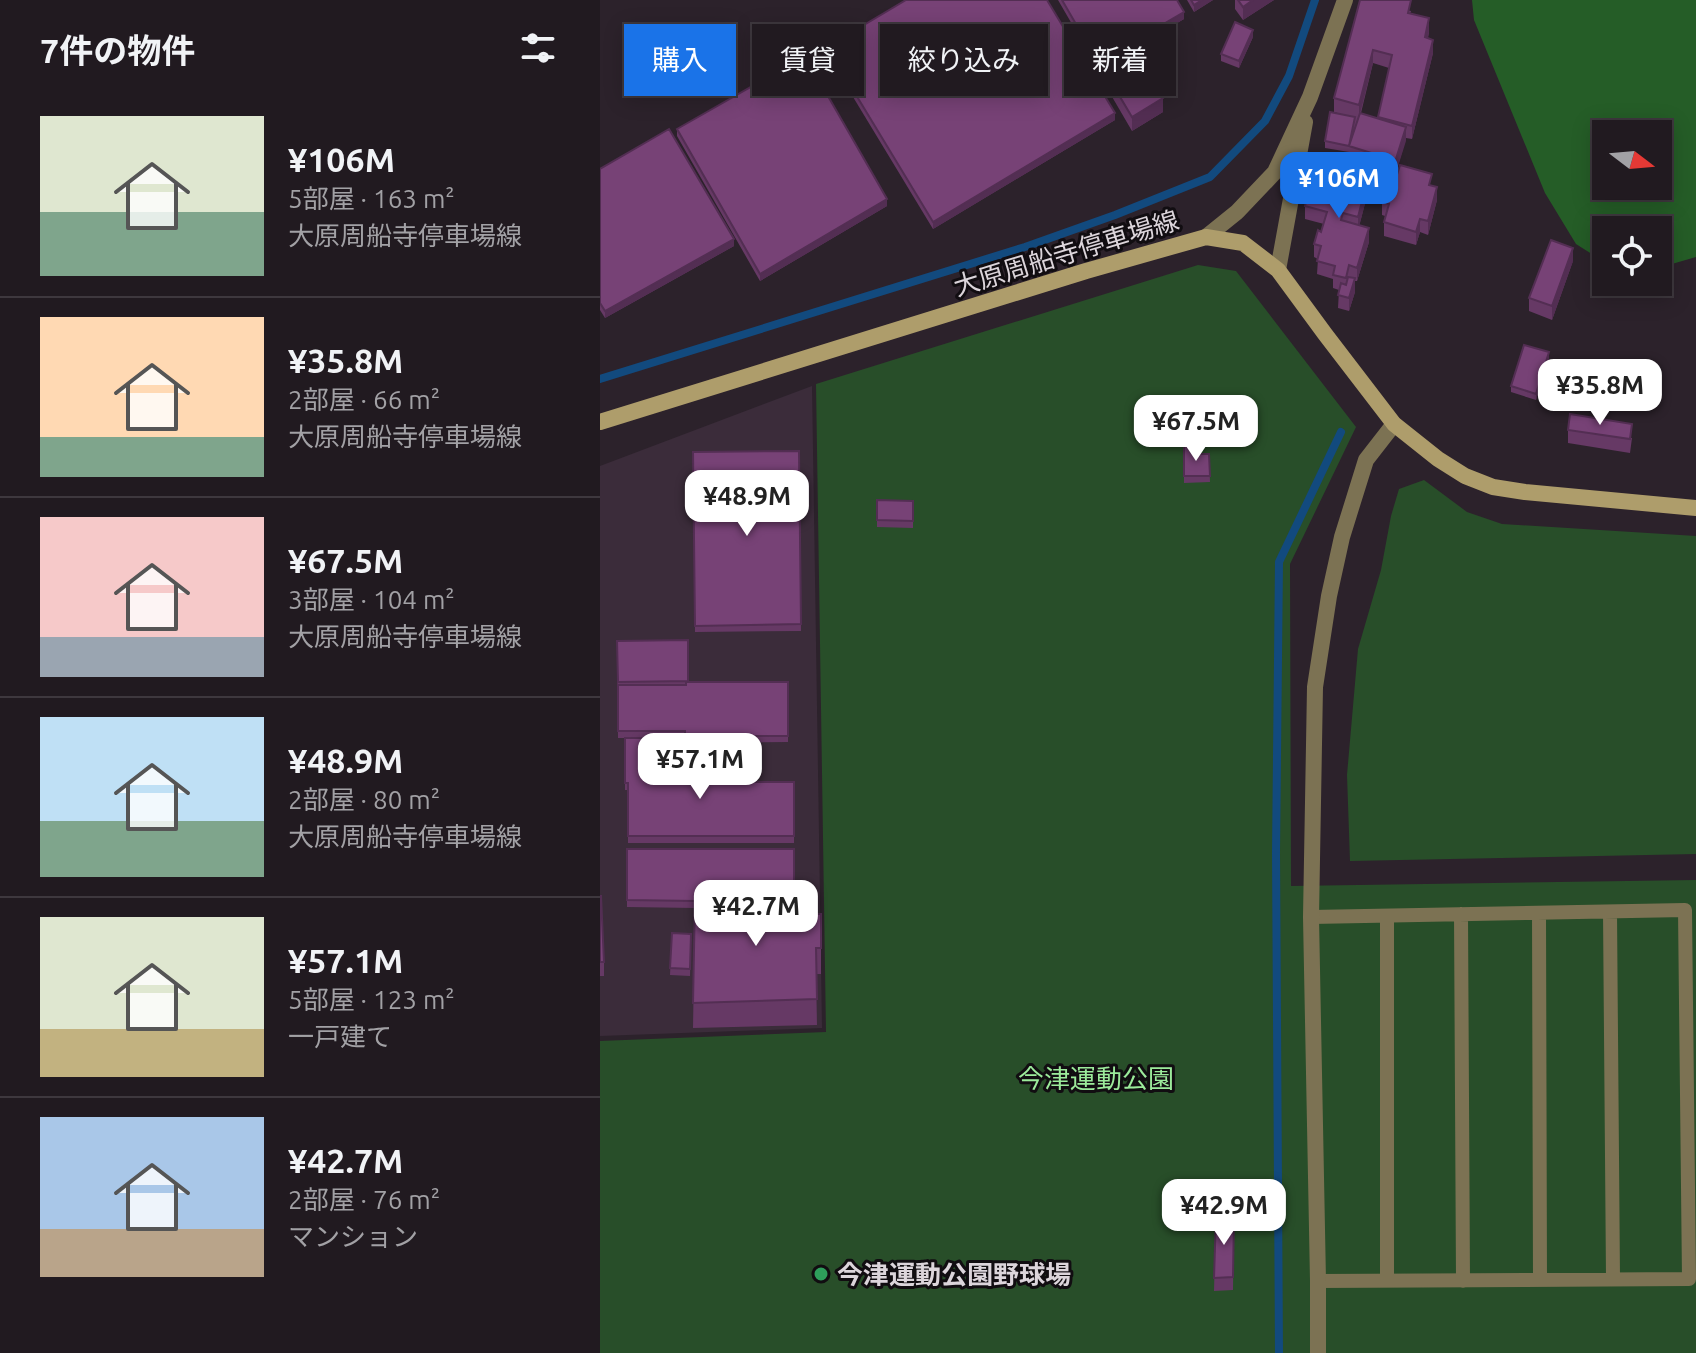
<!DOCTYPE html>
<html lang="ja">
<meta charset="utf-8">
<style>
:root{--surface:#211a20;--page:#292329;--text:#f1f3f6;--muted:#a2a1a5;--line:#3e383e;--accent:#1a73e8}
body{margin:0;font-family:Ubuntu,"Noto Sans JP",sans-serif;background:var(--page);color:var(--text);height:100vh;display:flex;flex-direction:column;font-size:30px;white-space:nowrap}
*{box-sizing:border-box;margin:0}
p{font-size:26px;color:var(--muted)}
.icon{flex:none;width:44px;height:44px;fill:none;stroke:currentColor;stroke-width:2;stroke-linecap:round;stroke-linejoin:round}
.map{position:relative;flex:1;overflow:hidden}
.sheet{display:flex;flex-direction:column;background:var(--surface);width:600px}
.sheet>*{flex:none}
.guide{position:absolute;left:24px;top:24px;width:760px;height:72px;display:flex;gap:16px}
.needle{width:52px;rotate:106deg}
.controls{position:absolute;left:992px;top:120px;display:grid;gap:16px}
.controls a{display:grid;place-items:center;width:80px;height:80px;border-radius:0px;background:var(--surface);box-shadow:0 4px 20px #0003,0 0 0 2px var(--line);font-size:40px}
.price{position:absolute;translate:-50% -68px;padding:0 18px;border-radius:16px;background:#fff;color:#222;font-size:26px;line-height:52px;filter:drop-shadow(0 2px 4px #0008)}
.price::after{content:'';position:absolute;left:50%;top:48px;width:24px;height:18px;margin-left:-12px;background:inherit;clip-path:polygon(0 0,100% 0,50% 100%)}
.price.selected{background:var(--accent);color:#fff}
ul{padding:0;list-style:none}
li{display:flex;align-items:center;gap:24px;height:200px;padding:0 40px}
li+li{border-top:2px solid var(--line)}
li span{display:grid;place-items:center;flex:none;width:224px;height:160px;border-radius:0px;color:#555}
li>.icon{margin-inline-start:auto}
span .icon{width:96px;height:96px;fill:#fffc;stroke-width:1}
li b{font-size:34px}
h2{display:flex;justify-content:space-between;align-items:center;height:96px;padding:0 40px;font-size:34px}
.chip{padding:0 28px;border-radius:0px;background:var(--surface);box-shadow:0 4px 20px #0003,0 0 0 2px var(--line);font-size:28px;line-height:72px}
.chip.selected{background:var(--accent);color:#fff}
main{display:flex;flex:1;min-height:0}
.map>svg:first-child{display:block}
.built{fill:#3b2c3a}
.green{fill:#284e29}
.forest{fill:#255d27;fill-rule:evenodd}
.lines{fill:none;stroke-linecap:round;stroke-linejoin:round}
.stream{stroke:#124a7e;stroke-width:8}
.service{stroke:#7c7253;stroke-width:14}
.minor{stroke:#7c7253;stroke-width:16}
.secondary{stroke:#ae9d6b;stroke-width:16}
.wall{fill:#663965;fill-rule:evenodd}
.shaded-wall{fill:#532e53}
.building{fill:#774276;stroke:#532e53;stroke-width:2}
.leisure-dot{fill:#2e9e5b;stroke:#110d11;stroke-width:3}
.labels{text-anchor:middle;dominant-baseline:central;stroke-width:6;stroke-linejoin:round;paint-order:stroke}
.street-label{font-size:26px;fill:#dcd5db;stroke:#110d11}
.park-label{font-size:26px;fill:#9ceb9b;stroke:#110d11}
.poi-label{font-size:26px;font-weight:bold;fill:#dcd5db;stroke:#110d11;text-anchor:start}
</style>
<main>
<section class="sheet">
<h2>7件の物件<svg class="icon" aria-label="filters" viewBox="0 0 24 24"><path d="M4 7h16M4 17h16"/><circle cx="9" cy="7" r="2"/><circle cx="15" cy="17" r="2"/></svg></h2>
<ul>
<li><span style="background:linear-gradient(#dfe7d0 60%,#7fa58c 0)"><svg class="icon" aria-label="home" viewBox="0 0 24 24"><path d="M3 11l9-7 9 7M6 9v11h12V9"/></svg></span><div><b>¥106M</b><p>5部屋 · 163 m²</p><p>大原周船寺停車場線</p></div></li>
<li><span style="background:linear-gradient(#ffd9b3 75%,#7fa58c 0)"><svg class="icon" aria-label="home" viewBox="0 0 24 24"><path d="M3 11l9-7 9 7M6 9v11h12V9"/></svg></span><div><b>¥35.8M</b><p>2部屋 · 66 m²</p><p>大原周船寺停車場線</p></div></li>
<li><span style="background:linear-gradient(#f6c9c9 75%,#9aa5b1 0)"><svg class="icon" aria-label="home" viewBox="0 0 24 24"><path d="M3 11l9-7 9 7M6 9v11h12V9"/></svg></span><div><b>¥67.5M</b><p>3部屋 · 104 m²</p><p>大原周船寺停車場線</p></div></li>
<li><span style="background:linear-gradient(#bfe0f5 65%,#7fa58c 0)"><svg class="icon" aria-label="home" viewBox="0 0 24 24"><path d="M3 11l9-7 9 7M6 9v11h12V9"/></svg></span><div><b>¥48.9M</b><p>2部屋 · 80 m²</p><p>大原周船寺停車場線</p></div></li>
<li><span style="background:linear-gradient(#dfe7d0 70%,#c2b280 0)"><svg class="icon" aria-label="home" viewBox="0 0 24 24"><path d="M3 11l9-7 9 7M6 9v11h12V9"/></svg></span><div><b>¥57.1M</b><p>5部屋 · 123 m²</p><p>一戸建て</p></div></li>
<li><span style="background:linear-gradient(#a9c7e8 70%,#b9a48a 0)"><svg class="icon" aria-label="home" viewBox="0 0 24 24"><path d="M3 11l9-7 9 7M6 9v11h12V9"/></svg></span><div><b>¥42.7M</b><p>2部屋 · 76 m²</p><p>マンション</p></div></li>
</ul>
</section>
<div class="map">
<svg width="1096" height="1353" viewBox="0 0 1096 1353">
<rect width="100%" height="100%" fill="#2c222b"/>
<!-- built -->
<path class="built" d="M212,386L222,1028L0,1036V466Z"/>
<!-- green -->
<path class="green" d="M598,265L636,271L756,427L690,564L691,886L1096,880V1353H0V1041L226,1032L216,384Z
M824,480L867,512L902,524L1096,536V854L750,861L747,775L758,649L781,570L791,516L799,489Z"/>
<!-- forest -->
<path class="forest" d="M872,0H1096V257L1058,268V230H1006V263L976,244L945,193L874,20ZM1006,134H1058V186H1006Z"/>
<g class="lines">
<!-- stream -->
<path class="stream" d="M0,379L425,247L515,215L610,177L665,121L689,76L715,0
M679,1353L676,853L679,562L741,432"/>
<!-- service -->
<path class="service" d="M1010,912L1013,1279
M939,913L940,1280
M861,914L863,1281
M787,916V1281
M711,917L1085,910L1089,1279L718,1281"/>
<!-- minor -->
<path class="minor" d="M606,237L637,212L675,172L710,97L745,0
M678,270L705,122
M718,1353V1281L711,917L715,687L729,596L742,537L766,460L794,424"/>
<!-- secondary -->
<path class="secondary" d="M0,422L486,271L606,237L643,243L678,270L725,334L794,424L838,459L865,476L893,487L925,492L1096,508"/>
</g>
<!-- wall -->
<path class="wall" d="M458,0H577L584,19L498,69Z
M587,0H613L594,12Z
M635,0H674L643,20L635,9Z
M760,0L811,11L810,14L829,32L828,38L833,53L812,139L806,138L795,176L781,171V169L749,159V152L725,148V141L748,116L734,112V98ZM773,63L789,68L778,118L761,113Z
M653,37L639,68L621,61V54Z
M227,47L515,120L333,229L227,54Z
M504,70L545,84L563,112L532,131L504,83Z
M77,129L287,206L160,281L77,136Z
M0,169L134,246L5,318L0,310Z
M743,177L767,196L759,226L769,242L757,281H755V292L749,311L738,308L739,290L733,288V279L717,274L718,259L714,257V244L721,232L724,224L705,219V206L729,179Z
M832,186L837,200L828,235L820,232L816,245L784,236V222L785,216L782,215V202Z
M1006,249V270L996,272L993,252Z
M973,261L952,320L929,311V298Z
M949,359L936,400L911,392V386Z
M968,430L1032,438L1030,453L968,443Z
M584,446L597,454H609L610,482L584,483Z
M199,451L201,631L95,632L93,452Z
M277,500L313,501V528L277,527Z
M17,641L88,682H188V742L85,743V738H64V782H194V843H28V790H25V738H48H18Z
M27,849L194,893L215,914H221V974H216L217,1025L93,1028L95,908L27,907Z
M0,896L4,962V976H0Z
M72,933L91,934L90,976L70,975Z
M616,1215H634L633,1290L614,1291Z"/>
<!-- shaded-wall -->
<path class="shaded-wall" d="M602,0H613L594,12V5Z
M653,0H674L643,20V7Z
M584,12V19L498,69V62Z
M829,18V32L825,51V37Z
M653,30V37L639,68V61Z
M833,40V53L812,139V126Z
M773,50V63L759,118V105Z
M563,98V112L532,131V117Z
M515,113V120L333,229V222Z
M806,127V141L795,176V162Z
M767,182V196L758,231V217Z
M837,187V200L828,235V221Z
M287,199V206L160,281V274Z
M820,219V232L816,245V232Z
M769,228V242L757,281V268Z
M134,239V246L5,318V311Z
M973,248V261L952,320V306Z
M755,278V292L749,311V298Z
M949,352V359L936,400V394Z"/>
<!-- building -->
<path class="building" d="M306,0H447L515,113L333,222L227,47Z
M462,0H577L584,12L498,62Z
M591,0H602L594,5Z
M638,0H653L643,7Z
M760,0H811L808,13L829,18L825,37L833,40L812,126L778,117L792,55L773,50L759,105L734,98Z
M635,22L653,30L639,61L621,54Z
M528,55L545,84L552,80L563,98L532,117L504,70Z
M205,56L287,199L160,274L77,129Z
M730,112L755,117L749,146L725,141Z
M760,113L806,127L795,162L781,158V156L749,146Z
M69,129L134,239L5,311L0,303V169Z
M800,165L832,174L829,185L837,187L828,221L820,219L816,232L784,222L789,204L782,202L790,176L796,178Z
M731,169L743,172L742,177L767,182L758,217L743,213L741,220L769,228L757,268L749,265L746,278L733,275L735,266L717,261L721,246L714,244L718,230L721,232L727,212L705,206L713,175L729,179Z
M951,240L973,248L952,306L929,298Z
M1006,249V263L996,265L993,252Z
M748,277L755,278L749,298L738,295L741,283L746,285Z
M924,345L949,352L936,394L911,386Z
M970,414L1032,424L1030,439L968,430Z
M584,446H596L597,454H609L610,476H584Z
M199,451L201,624L95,626L93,452Z
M277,500L313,501V521L277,520Z
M88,640V681L18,682L17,641Z
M86,682H188V736H85V731H18V685H86Z
M25,738H64V782H194V836H28V783H25Z
M27,849H194V893L95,896V901L27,900Z
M215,893V914H221V948H216L217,999L93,1003L95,896Z
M0,896H1L4,962H0Z
M72,933L91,934L90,969L70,968Z
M616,1215H634L633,1277L614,1278Z"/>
<!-- markers -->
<circle class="leisure-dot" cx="221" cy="1274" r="8"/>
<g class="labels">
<!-- street labels -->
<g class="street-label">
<text transform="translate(466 253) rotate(-17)">大原周船寺停車場線</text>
</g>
<!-- park labels -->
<g class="park-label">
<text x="496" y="1078">今津運動公園</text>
</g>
<!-- poi labels -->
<g class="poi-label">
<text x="237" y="1274">今津運動公園野球場</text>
</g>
</g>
</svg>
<div class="controls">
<a><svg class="needle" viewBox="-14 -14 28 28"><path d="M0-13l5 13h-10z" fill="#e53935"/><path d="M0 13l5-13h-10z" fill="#a2a1a5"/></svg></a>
<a><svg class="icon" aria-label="locate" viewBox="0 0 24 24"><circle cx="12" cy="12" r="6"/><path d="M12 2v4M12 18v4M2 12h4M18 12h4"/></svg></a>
</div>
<b class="price selected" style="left:739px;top:220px">¥106M</b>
<b class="price" style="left:1000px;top:427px">¥35.8M</b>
<b class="price" style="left:596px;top:463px">¥67.5M</b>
<b class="price" style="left:147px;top:538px">¥48.9M</b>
<b class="price" style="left:100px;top:801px">¥57.1M</b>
<b class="price" style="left:156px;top:948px">¥42.7M</b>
<b class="price" style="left:624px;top:1247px">¥42.9M</b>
<div class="guide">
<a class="chip selected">購入</a>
<a class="chip">賃貸</a>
<a class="chip">絞り込み</a>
<a class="chip">新着</a>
</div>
</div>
</main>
